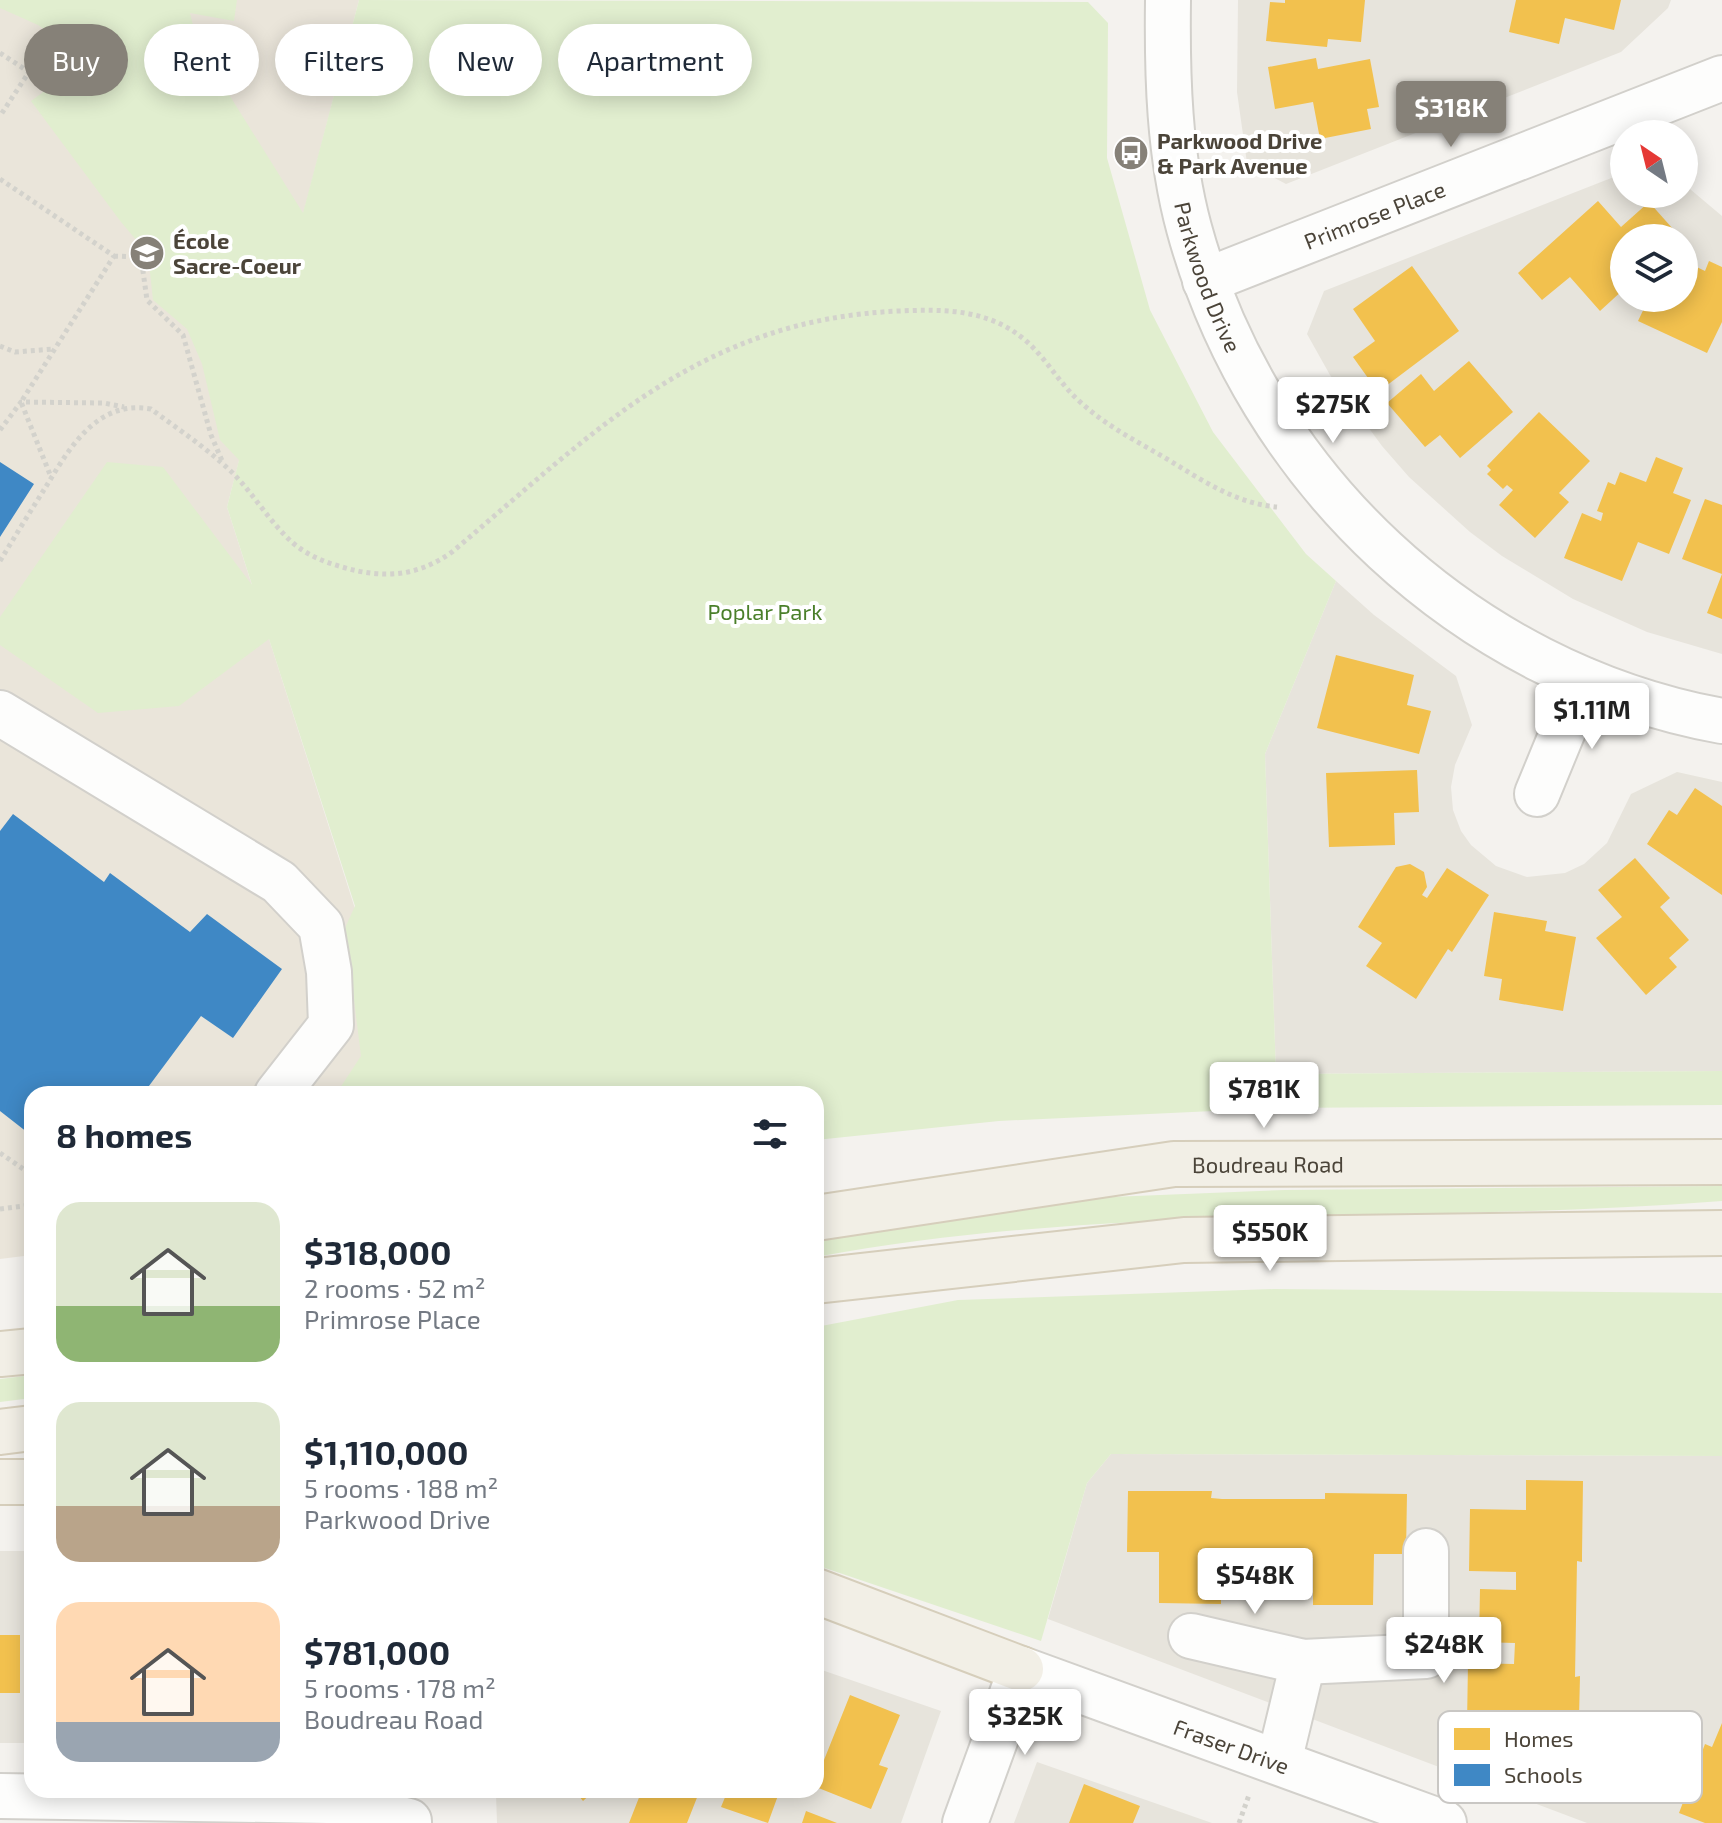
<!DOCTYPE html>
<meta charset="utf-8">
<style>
:root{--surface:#fff;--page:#f6f6f7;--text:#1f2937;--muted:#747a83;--accent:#868178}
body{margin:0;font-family:"Exo 2",sans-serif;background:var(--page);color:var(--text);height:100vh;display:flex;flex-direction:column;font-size:30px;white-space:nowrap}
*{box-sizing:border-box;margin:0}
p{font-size:26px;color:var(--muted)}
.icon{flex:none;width:44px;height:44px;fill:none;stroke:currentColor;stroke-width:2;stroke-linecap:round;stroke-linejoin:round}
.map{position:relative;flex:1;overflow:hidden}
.drawer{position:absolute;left:24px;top:1086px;width:800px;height:712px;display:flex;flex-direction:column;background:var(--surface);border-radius:24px;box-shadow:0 4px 20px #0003}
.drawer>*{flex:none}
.top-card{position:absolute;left:24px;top:24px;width:800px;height:72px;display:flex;gap:16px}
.needle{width:52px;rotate:325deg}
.controls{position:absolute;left:1610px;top:120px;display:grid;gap:16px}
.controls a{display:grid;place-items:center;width:88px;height:88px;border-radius:50%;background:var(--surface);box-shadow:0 4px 20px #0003;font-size:40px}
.price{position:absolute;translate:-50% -68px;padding:0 18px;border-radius:8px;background:#fff;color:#222;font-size:26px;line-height:52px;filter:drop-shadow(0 2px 4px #0008)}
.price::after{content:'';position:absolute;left:50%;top:48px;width:24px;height:18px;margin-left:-12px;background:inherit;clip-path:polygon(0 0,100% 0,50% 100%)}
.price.current{background:var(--accent);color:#fff}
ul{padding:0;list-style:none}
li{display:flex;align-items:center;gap:24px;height:200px;padding:0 32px}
li span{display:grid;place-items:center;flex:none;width:224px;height:160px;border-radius:24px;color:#555}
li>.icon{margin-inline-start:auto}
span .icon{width:96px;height:96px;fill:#fffc;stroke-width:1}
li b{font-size:34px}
h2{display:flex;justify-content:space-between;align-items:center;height:96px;padding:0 32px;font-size:34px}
.pill{padding:0 28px;border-radius:36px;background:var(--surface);box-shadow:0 4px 20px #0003;font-size:28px;line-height:72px}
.pill.current{background:var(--accent);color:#fff}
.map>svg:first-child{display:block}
.residential{fill:#e7e4dc;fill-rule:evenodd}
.education{fill:#eae5da}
.green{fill:#e1eecf}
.homes{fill:#f2c14e}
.schools{fill:#3f88c5}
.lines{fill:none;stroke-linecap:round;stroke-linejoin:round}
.minor-casing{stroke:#d2d0cb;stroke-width:48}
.major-casing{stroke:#d6cebb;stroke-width:48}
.path{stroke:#d3d2cc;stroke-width:5;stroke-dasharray:4 4;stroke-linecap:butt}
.minor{stroke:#fdfdfc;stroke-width:44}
.major{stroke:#f2efe6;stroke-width:44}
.labels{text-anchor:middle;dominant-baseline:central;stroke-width:8;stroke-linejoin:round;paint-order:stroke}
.poi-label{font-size:22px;font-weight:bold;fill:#4b4439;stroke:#fff;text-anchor:start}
.street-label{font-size:22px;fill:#4b4439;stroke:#fff}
.park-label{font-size:22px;fill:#4a7f2a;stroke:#fff}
.key{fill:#fff;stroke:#c9c7c4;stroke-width:2}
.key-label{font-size:22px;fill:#4b4439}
</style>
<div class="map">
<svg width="1722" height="1823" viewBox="0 0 1722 1823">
<rect width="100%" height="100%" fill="#f4f2ee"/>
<!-- residential -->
<path class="residential" d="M1238,0H1671L1668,8L1621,52L1286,184L1247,163L1237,92Z
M1624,173V194H1684V184L1722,216V654L1647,632L1573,599L1502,556L1470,532L1409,477L1382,446L1330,375L1307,334L1324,291ZM1624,238H1684V298H1624Z
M1336,581L1374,615L1456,676L1472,725L1455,765L1451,787L1453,810L1461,831L1471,845L1496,866L1527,877L1565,873L1584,864L1607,843L1631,794L1677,772L1722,782V1071L1276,1074L1265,754Z
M1111,1454L1722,1456V1823H1587L1048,1619L1087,1483Z
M0,1551H32V1743H0Z
M816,1668L941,1711L901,1823H497L496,1795L493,1790H816Z
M1037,1762L1212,1823H1014Z"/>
<!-- education -->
<path class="education" d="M0,0H359L227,507L414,1094H32V1255L0,1259Z"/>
<!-- green -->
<path class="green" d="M0,0H237L234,21L190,13L198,45L303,213L359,0L1088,2L1108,23L1107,158L1150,310L1213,432L1306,554L1336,581L1265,754L1276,1074L1722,1071V1105L1276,1108L999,1121L816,1140V1094H336L361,1056L345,928L355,906L269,639L179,706L98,713L0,645V617L107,462L163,467L252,585L227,507L239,460L220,440L202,364L187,329L153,300L148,254L121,222L31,101L87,60L38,25L0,8Z
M1722,1186V1201C1419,1225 1117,1201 816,1257V1232L1061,1199L1285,1190Z
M1274,1289L1722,1293V1456L1111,1454L1087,1483L1041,1641L816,1565V1327L958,1300Z
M32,1375V1398L0,1402V1379Z"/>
<!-- homes -->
<path class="homes" d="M1285,0H1365L1361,42L1328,39L1327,47L1266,41L1270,2L1285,3Z
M1516,0H1621L1614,30L1565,18L1559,44L1509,32Z
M1316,58L1318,69L1370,59L1379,107L1367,109L1371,129L1320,139L1313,102L1275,109L1268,67Z
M1598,201L1621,227L1649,202L1681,238H1624V289L1600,311L1570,277L1542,300L1518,273Z
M1684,261L1705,271L1709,261L1722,267V322L1707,353L1638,321L1649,298H1684Z
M1412,266L1459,331L1378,392L1353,357L1375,341L1353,309Z
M1469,361L1513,412L1460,458L1440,435L1425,447L1387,403L1421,374L1434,391Z
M1539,412L1590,461L1559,493L1569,502L1535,538L1499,505L1513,490L1507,485L1503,489L1487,474L1491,470L1487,466Z
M1656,457L1683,468L1673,493L1691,500L1669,554L1638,542L1622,581L1564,558L1582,513L1601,521L1603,513L1597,511L1608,482L1615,485L1620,472L1646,482Z
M1705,499L1722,505V619L1707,613L1722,574L1682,559Z
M1336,655L1414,675L1407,705L1431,711L1419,754L1317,728Z
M1417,770L1419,812L1394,813L1395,845L1329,847L1326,773Z
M1695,788L1722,806V895L1647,844L1669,810L1677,815Z
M1635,858L1670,898L1660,907L1689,940L1669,958L1677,967L1646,995L1596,938L1622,917L1598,890Z
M1410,864L1424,872L1427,887L1422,895L1427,898L1447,868L1489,895L1452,952L1448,949L1416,999L1366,966L1382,943L1358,927L1396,867Z
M1494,912L1547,921L1545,931L1576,937L1563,1011L1499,1000L1502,979L1484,976Z
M1526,1480L1583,1481L1582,1555V1562L1577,1561L1575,1677L1580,1676L1578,1758L1519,1757L1520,1725L1467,1724L1468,1663L1514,1664L1515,1643L1479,1642L1480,1589L1516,1590V1572L1469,1571L1470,1509L1526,1510Z
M1128,1491H1212L1211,1498L1222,1499H1325V1493L1407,1494L1406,1554H1374L1373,1605H1313V1558L1297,1557V1592L1292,1591V1594H1242V1590L1236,1589L1237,1556H1221V1604L1159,1603V1552H1127Z
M0,1635H20V1693H0Z
M850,1695L900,1715L879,1765L888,1768L871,1809L816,1787V1780Z
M1722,1723V1823H1705L1679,1813L1705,1744L1712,1747Z
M1084,1784L1140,1806L1133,1823H1069Z
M574,1790H595L583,1801Z
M642,1790H700L687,1823H629Z
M728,1790H780L768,1823L721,1807Z
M806,1811L837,1823H802Z"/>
<!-- schools -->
<path class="schools" d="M0,462L34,484L0,537Z
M13,814L104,882L110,873L190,932L207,914L282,969L233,1038L201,1016L143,1094H32V1136L0,1111V831Z"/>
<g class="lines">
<defs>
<g id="minor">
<path id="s1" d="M1168,0C1167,76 1169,154 1189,228C1257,478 1466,674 1722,721"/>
<path id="s2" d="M1205,281L1722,78"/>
<path d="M0,713L279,882L321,926L329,972L331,1025L277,1094"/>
<path d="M1537,794L1584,680"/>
<path d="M1191,1636L1303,1662L1426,1656V1551"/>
<path d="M1279,1762L1303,1662"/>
<path d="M0,1796L328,1801L409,1821V1823"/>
<path id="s3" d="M965,1823L1021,1669L1444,1823"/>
</g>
<g id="major">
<path id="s4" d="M816,1218L1174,1164L1722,1162"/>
<path d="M816,1281L1184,1240L1722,1233"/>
<path d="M0,1354L32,1351"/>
<path d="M0,1432L32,1428"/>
<path d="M0,1482H32"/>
<path d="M816,1591L1021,1669"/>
</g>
</defs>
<!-- minor casing -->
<use href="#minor" class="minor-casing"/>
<!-- major casing -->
<use href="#major" class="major-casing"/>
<!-- path -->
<path class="path" d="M0,53L29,72L0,116
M0,179L114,256L21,402L51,477
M114,256L141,257L147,300L183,335L211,435L223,463
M0,346L15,352L54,349
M0,430L21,402L104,403L124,407
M0,561C14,538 28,515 42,493C67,453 94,399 151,409C175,427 201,444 224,465C250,487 267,520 293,543C307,555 324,562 342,567C383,579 417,577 452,552C596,431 699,320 899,311C945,309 988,309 1025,340C1045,357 1058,381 1077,399C1102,423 1132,439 1162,456C1199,478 1233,503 1277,507
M0,1153L32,1175
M0,1209L32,1205
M1239,1823L1249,1795"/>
<!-- minor -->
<use href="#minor" class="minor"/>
<!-- major -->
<use href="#major" class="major"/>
</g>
<!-- icons -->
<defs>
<symbol id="bus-disc" viewBox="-11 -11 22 22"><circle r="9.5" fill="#868178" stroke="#fff"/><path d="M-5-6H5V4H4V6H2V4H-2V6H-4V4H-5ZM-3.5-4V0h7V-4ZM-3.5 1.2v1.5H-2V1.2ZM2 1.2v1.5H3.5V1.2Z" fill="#fff"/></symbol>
<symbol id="school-disc" viewBox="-11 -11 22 22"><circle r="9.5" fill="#868178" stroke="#fff"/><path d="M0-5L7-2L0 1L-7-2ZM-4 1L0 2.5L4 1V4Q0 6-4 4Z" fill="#fff"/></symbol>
</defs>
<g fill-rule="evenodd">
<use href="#bus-disc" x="1111" y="133" width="40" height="40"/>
<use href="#school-disc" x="127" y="233" width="40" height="40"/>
</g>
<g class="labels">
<!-- poi labels -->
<g class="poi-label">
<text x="1157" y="140">Parkwood Drive<tspan x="1157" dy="25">&amp; Park Avenue</tspan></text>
<text x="173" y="240">École<tspan x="173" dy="25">Sacre-Coeur</tspan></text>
</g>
<!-- street labels -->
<g class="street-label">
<text stroke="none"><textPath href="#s2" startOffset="182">Primrose Place</textPath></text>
<text stroke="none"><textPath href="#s1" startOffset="282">Parkwood Drive</textPath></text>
<text stroke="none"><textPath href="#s4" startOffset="456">Boudreau Road</textPath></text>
<text stroke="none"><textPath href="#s3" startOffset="388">Fraser Drive</textPath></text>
</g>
<!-- park labels -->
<g class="park-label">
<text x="765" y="611">Poplar Park</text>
</g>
</g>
<!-- legend -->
<rect x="1438" y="1711" width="264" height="92" rx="12" class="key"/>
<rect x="1454" y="1728" width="36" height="22" fill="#f2c14e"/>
<rect x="1454" y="1764" width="36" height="22" fill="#3f88c5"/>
<g class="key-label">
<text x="1504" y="1747">Homes</text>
<text x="1504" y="1783">Schools</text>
</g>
</svg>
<div class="controls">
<a><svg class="needle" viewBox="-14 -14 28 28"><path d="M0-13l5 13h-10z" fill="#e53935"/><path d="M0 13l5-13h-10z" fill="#747a83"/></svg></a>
<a><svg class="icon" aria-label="layers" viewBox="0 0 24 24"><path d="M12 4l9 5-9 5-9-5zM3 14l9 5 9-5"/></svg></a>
</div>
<b class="price current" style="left:1451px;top:149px">$318K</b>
<b class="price" style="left:1333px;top:445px">$275K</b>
<b class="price" style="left:1592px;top:751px">$1.11M</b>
<b class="price" style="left:1264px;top:1130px">$781K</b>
<b class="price" style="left:1270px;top:1273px">$550K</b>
<b class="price" style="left:1255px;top:1616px">$548K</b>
<b class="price" style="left:1444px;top:1685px">$248K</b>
<b class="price" style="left:1025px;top:1757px">$325K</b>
<div class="top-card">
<a class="pill current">Buy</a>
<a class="pill">Rent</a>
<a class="pill">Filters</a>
<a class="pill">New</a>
<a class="pill">Apartment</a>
</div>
<section class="drawer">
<h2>8 homes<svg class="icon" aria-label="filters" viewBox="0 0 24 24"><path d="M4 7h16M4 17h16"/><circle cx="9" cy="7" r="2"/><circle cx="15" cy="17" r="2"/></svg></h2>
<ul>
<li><span style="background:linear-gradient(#dfe7d0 65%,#8fb573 0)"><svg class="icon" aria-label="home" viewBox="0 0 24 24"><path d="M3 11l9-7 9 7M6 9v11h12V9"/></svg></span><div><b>$318,000</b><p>2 rooms · 52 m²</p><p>Primrose Place</p></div></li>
<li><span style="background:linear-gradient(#dfe7d0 65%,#b9a48a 0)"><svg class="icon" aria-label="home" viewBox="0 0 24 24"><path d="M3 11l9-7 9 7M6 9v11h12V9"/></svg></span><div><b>$1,110,000</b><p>5 rooms · 188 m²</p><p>Parkwood Drive</p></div></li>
<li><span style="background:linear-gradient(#ffd9b3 75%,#9aa5b1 0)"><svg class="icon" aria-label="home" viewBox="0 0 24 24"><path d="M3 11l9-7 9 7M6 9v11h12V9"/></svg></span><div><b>$781,000</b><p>5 rooms · 178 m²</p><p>Boudreau Road</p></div></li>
</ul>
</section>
</div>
